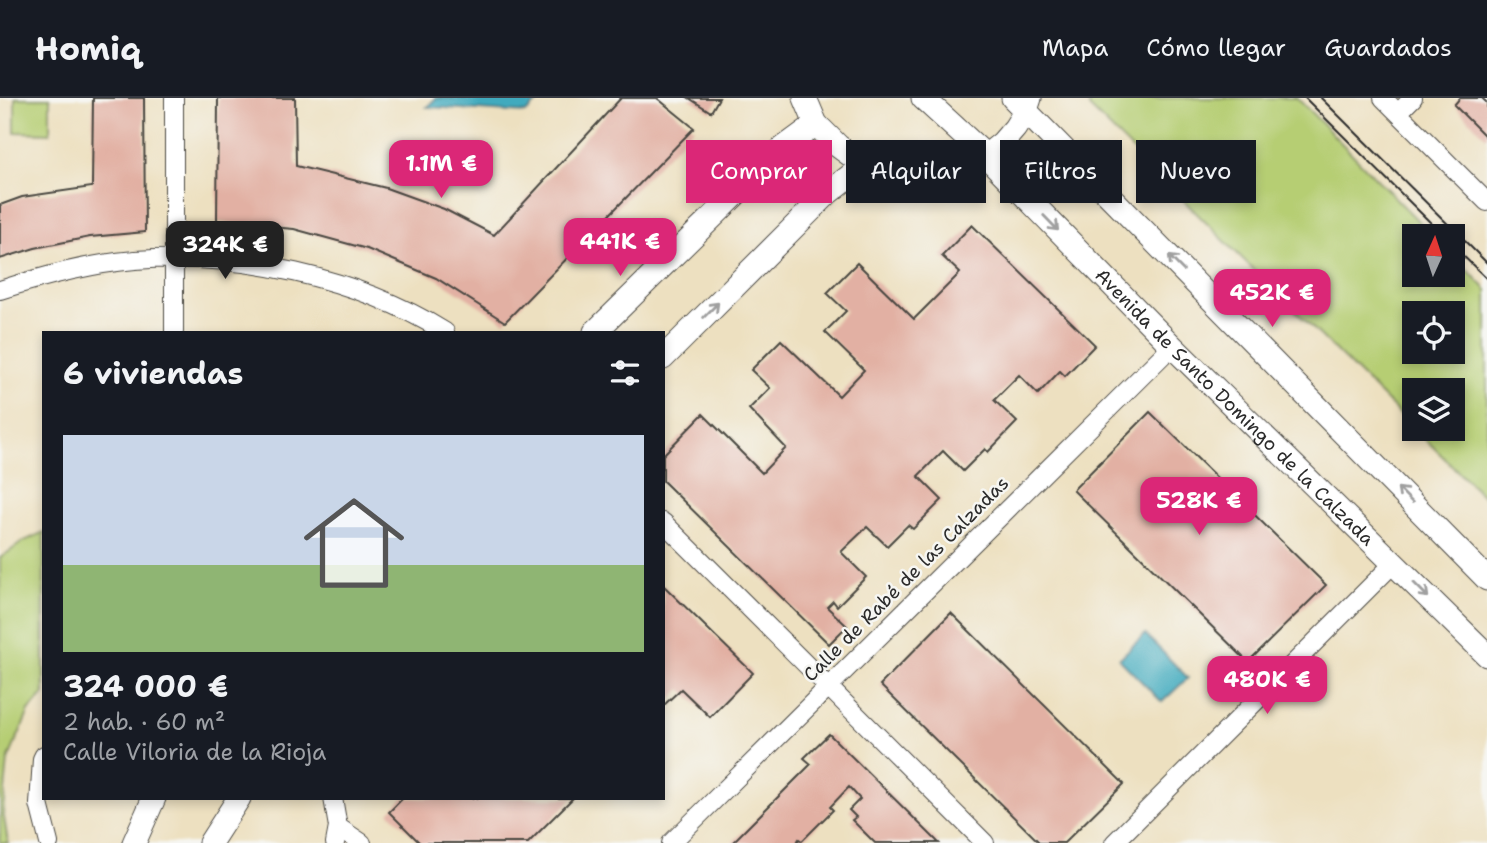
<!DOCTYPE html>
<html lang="es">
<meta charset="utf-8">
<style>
:root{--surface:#171b24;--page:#242831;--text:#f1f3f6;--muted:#9ea1a6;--line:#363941;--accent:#db2777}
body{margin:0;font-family:"Shantell Sans",sans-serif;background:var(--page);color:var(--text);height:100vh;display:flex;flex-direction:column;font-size:26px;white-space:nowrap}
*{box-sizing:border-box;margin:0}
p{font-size:23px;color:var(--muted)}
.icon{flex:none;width:38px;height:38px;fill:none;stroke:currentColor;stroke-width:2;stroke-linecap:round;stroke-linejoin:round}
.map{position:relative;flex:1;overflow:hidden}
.sheet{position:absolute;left:42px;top:233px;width:623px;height:469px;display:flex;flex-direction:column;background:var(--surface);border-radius:0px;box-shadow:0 4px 10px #0003}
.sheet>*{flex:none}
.banner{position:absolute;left:686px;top:42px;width:665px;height:63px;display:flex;gap:14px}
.needle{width:46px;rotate:3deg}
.controls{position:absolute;left:1402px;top:126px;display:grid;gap:14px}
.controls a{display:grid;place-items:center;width:63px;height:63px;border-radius:0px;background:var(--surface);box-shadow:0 4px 10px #0003;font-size:35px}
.price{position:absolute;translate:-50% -60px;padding:0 16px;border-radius:14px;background:var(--accent);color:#fff;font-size:23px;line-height:46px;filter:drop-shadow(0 2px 4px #0008)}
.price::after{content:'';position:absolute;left:50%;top:42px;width:21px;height:16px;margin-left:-10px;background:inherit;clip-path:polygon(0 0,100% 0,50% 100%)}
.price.active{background:#222;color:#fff}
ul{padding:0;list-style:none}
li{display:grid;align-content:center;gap:14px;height:371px;padding:0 21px}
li+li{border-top:2px solid var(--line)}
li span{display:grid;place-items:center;height:217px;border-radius:0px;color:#555}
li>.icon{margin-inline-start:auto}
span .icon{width:126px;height:126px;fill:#fffc;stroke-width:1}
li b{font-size:30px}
h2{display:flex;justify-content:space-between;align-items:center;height:84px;padding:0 21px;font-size:30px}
.pill{padding:0 24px;border-radius:0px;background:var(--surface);box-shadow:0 4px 10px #0003;font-size:24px;line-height:63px}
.pill.active{background:var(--accent);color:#fff}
header{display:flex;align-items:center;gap:42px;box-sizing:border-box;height:98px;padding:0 35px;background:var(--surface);border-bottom:2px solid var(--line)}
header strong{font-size:33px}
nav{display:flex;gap:38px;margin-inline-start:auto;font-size:24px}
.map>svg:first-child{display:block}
.green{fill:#b6ce73;stroke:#707c4f;stroke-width:2;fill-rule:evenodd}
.water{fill:#3faabe;stroke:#356a74;stroke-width:2}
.building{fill:#e2b0a3}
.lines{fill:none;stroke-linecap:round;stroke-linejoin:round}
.minor-casing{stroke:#484641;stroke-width:20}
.tertiary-casing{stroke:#484641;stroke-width:25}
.minor{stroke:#fff;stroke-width:18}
.tertiary{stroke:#fff;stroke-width:23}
.tram{stroke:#2b2b2b;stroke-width:2}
.oneway{stroke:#a0a0a0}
.labels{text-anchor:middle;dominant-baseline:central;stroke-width:5;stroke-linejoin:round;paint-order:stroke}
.street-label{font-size:19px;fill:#2b2b2b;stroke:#f6f6f2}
</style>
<header>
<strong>Homiq</strong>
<nav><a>Mapa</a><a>Cómo llegar</a><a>Guardados</a></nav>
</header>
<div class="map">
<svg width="1487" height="745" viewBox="0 0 1487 745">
<rect width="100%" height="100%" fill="#f6f6f2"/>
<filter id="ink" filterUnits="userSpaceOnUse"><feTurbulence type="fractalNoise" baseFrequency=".0143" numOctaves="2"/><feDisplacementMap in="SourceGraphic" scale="14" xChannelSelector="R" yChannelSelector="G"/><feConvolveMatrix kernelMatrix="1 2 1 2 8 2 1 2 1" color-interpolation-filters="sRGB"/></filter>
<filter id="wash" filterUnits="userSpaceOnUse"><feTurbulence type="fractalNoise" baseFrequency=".00686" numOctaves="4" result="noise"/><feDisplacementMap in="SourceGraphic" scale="28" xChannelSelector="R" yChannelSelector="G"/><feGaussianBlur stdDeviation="1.57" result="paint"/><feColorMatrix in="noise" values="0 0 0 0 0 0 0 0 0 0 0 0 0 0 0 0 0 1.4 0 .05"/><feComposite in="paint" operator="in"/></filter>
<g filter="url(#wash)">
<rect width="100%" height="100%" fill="#ede0c0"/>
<!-- green -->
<path class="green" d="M15,0H50V35L15,34Z
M1090,0H1297L1433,138H1414V177H1452L1453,157L1487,192V402L1415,331H1452V292H1414V330L1089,9ZM1452,215V254H1414V215Z
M44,434V596L29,613L8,662L3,713L8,745H0V460L24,443Z"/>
<!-- water -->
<path class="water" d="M436,0H542L526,15L427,9Z
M1145,536L1188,580L1162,604L1119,561Z"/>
<g id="blocks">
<!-- building -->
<path class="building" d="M93,0H144L145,134L90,139L35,150L0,161V107L22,99L92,89Z
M218,0H295L296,68L386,90L444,111L494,137L621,0H657L694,30L505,224L436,180L367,151L294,131L217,124Z
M689,0H719L711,14Z
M1460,0H1482L1487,5V40L1454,7Z
M972,127L1095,247L1065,278L1060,273L1038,296L1019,277L994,302L1017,324L988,354L985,351L963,373L943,353L918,378L942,402L913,431L908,427L887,448L867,429L841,454L866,479L837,508L833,503L827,509L847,528L829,546L663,383V357L703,316L762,375L786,350L749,311L770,290L751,272L781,242L839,298L864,272L825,234L846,213L827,195L857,165L914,221L960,175L942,158Z
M1150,314L1326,487L1248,564L1073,392Z
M663,487L753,575L710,619L681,591L663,608Z
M951,515L1124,686L1064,745H1040L880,587Z
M829,636L939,745H875L852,722L856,719L849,712L860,701L849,689L830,709L833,712L802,743L799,741L797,744L798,745H732L811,666L804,660Z
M403,700H573L528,745H420L389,714Z"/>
</g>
</g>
<g filter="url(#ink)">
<use href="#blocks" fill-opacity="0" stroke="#484641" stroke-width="2"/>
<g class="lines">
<defs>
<path id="minor" d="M174,0V234
M1383,0L1487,104
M1398,15L1413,0
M0,192C44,178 88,166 135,162C238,154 357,179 445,234
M663,424L985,745
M44,657L42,661L39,706L49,745
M333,700L338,729L335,745
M338,729L362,745
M671,745L1172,248
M1114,745L1394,465"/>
<g id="tertiary">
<path d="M805,0L816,26L838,48L864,67L905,79L948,76L986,58L1002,45L1015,30L1026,12L1030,0"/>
<path id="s1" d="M923,0L986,58L1172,248L1487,557"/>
<path d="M1013,0L1487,481"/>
<path d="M595,234L782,51L816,26"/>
<path d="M663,260L828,95L864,67"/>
<path d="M134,745L154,700"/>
<path d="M210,745L239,700"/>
</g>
</defs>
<!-- minor casing -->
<use href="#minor" class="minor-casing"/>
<!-- tertiary casing -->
<use href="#tertiary" class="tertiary-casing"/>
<!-- minor -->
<use href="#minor" class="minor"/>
<!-- tertiary -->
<use href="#tertiary" class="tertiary"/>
<!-- tram -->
<path class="tram" d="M1305,0L1444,138
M1321,0L1487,165
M1452,147L1487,181"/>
</g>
<!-- one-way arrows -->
<defs><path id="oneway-shaft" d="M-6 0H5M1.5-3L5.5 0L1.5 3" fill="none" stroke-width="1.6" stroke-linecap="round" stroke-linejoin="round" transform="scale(1.75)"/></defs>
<g class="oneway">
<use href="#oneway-shaft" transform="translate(1051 125) rotate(46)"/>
<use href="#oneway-shaft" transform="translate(1176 165) rotate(-135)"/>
<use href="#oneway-shaft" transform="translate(711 212) rotate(-45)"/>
<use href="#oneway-shaft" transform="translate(1405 397) rotate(-135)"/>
<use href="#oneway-shaft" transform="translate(1421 492) rotate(45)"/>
</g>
</g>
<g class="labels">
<!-- street labels -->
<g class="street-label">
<text stroke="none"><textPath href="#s1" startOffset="439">Avenida de Santo Domingo de la Calzada</textPath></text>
<text transform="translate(906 481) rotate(-45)">Calle de Rabé de las Calzadas</text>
</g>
</g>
</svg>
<div class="controls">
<a><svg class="needle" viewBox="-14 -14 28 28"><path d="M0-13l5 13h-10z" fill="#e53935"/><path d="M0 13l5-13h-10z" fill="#9ea1a6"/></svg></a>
<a><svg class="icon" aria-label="locate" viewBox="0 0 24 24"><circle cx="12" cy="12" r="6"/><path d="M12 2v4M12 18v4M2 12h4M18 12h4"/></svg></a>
<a><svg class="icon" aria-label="layers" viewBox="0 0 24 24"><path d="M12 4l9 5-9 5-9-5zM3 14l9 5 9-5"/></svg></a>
</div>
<b class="price" style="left:441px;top:102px">1.1M €</b>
<b class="price" style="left:620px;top:180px">441K €</b>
<b class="price active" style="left:225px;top:183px">324K €</b>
<b class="price" style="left:1272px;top:231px">452K €</b>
<b class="price" style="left:1199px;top:439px">528K €</b>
<b class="price" style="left:1267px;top:618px">480K €</b>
<div class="banner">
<a class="pill active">Comprar</a>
<a class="pill">Alquilar</a>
<a class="pill">Filtros</a>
<a class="pill">Nuevo</a>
</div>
<section class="sheet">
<h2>6 viviendas<svg class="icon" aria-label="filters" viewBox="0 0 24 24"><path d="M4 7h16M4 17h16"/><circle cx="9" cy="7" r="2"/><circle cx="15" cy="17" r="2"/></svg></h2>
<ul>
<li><span style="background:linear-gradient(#c9d6e8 60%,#8fb573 0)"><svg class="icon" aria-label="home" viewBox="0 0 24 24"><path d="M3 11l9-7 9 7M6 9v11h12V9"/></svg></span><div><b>324 000 €</b><p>2 hab. · 60 m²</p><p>Calle Viloria de la Rioja</p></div></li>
</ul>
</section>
</div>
